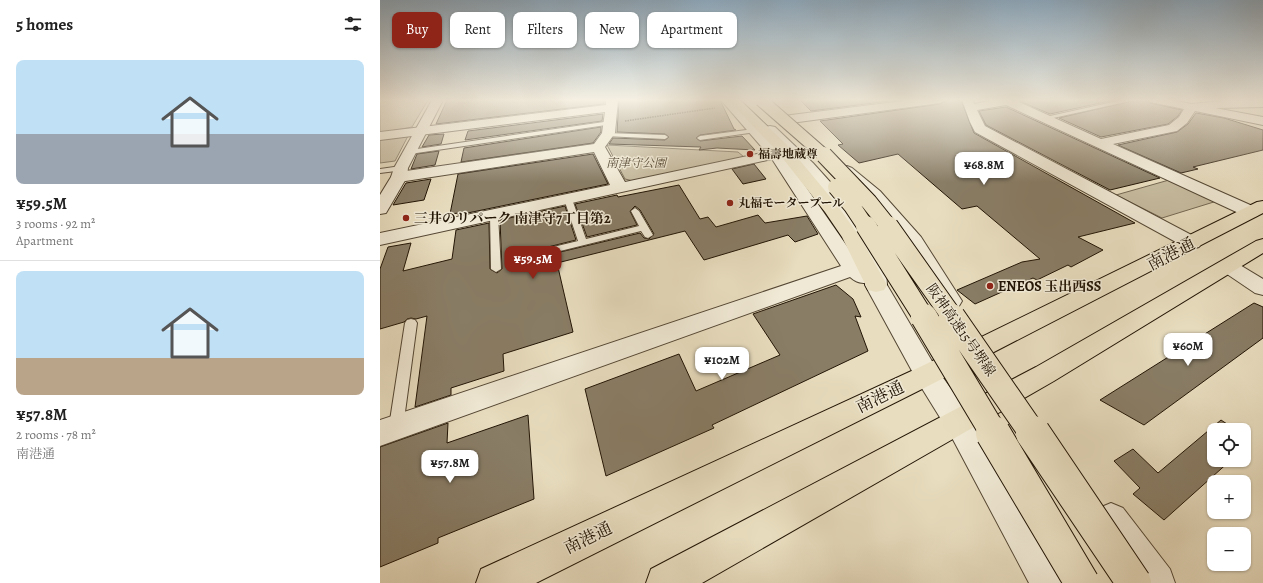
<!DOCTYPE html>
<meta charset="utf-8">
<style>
:root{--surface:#fff;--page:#f6f6f6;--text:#222;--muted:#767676;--line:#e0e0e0;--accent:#8f2418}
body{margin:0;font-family:Alegreya,"Noto Serif JP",serif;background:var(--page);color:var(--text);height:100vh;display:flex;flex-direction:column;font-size:15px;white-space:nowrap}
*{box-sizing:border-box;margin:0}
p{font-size:13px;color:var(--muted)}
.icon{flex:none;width:22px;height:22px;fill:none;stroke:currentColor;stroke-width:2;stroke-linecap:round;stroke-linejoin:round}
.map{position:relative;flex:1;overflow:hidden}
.drawer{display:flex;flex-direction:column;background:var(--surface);width:380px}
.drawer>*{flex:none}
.guide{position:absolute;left:12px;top:12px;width:380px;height:36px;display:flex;gap:8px}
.buttons{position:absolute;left:827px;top:423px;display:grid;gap:8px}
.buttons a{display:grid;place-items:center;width:44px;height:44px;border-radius:8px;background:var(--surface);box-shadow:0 1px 3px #0004;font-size:20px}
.price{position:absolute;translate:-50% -34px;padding:0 9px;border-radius:8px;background:#fff;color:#222;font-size:13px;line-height:26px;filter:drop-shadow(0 1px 2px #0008)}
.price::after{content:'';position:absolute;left:50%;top:24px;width:12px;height:9px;margin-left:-6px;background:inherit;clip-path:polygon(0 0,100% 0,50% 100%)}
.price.current{background:var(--accent);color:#fff}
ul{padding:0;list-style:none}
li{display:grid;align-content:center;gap:8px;height:212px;padding:0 16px}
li+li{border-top:1px solid var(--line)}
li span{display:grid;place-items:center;height:124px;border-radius:8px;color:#555}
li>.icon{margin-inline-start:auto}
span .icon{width:72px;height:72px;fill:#fffc;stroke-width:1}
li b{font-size:17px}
h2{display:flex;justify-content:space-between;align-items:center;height:48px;padding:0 16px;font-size:17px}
.pill{padding:0 14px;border-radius:8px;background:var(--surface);box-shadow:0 1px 3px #0004;font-size:14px;line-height:36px}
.pill.current{background:var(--accent);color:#fff}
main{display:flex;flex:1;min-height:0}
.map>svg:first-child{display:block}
.green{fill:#c6bb9f;stroke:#746852}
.building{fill:#897d66;stroke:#221505}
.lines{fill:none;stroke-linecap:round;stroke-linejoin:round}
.service-casing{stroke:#544734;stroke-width:2}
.minor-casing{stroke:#544734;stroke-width:2}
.tertiary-casing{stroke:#544734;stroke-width:2}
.primary-casing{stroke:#221505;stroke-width:2}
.motorway-casing{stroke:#221505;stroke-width:2}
.path{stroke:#221505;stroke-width:1.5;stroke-dasharray:1.5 1;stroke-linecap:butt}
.service{fill:#f0e9d5;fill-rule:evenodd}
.minor{fill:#f0e9d5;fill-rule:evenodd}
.tertiary{fill:#f0e9d5;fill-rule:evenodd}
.primary{fill:#e8ddbf;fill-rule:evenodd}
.motorway{fill:#e8ddbf;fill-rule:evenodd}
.motorway-bridge-far4-casing{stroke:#221505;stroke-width:14;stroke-linecap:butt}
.motorway-bridge-far3-casing{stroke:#221505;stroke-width:18;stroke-linecap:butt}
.motorway-bridge-far2-casing{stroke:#221505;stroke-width:22;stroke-linecap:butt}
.motorway-bridge-far1-casing{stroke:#221505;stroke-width:28;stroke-linecap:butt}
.motorway-bridge-casing{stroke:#221505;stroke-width:36;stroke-linecap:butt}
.motorway-bridge-far4{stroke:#e8ddbf;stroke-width:12}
.motorway-bridge-far3{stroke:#e8ddbf;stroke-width:16}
.motorway-bridge-far2{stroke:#e8ddbf;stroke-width:20}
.motorway-bridge-far1{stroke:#e8ddbf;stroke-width:26}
.motorway-bridge{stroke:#e8ddbf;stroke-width:34}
.poi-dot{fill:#8f2418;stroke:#f0e9d5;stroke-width:1.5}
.labels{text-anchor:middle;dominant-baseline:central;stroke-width:3;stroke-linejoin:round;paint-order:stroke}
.far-poi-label{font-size:12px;font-weight:bold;fill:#221505;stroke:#f0e9d5;text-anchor:start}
.far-park-label{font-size:12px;font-style:italic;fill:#5b4f3b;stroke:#f0e9d5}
.poi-label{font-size:14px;font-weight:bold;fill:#221505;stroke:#f0e9d5;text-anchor:start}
.street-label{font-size:14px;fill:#221505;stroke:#f0e9d5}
.near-street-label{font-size:17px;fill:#221505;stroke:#f0e9d5}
</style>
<main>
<section class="drawer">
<h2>5 homes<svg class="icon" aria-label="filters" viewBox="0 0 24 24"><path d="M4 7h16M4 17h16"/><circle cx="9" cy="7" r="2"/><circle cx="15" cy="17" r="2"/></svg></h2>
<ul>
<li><span style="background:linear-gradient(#bfe0f5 60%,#9aa5b1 0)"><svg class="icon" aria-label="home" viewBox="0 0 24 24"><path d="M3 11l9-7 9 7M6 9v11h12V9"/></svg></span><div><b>¥59.5M</b><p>3 rooms · 92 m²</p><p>Apartment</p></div></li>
<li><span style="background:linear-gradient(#bfe0f5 70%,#b9a48a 0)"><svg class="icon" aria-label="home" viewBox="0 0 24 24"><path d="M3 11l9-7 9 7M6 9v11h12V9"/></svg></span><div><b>¥57.8M</b><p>2 rooms · 78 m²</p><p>南港通</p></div></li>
</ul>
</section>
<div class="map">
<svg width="883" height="583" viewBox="0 0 883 583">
<rect width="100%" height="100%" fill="#e8ddbf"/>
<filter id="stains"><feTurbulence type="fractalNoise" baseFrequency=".005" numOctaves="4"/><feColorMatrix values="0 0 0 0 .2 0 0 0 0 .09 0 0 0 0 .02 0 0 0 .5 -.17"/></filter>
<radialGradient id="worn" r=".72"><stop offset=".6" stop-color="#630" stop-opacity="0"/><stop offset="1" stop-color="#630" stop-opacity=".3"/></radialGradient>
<!-- green -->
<path class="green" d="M0,100H48L32,127L0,133Z
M28,136L15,161L0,163V138Z
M227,145L358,152L364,157L253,181L245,179Z
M789,180L837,201L782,218L736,195Z"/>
<!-- building -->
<path class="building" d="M67,100H224V104L56,124Z
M239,100H340L354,129L356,130L320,135L316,138L320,141L362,136L375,150L337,148L319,150L321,147L229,144L233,138L285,140L289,137L285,134L237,132Z
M420,100H517L431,111Z
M566,100H581L594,133L755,223L698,237L723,250L691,267L688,265L657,280L653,278L595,304L577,290L642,262L660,259L597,206L582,209L518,154L479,163L458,145L463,144L440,121L560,104Z
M642,100H734L670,114L642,102Z
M756,100H768L770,103L802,110L798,116L788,124L721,137L679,118Z
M626,107L780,178L730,190L606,125L599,111Z
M816,113L844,118L883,130V150L813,167L818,169L801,173L738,145L797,132L808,124Z
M223,114L222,121L85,140L88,131Z
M221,127V132L213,143L81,162L84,148Z
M64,134L61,144L42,147L49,135Z
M59,151L55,165L31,169L37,154Z
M213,154L228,184L78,215L79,213L70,214L78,174Z
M374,164L386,179L363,184L352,169Z
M51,179L44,200L13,205L26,183Z
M299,185L320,219L328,217L336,227L378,215L385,223L427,216L438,234L415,242L408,235L324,260L305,231L177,263L193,332L123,354L124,371L71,388V395L35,407L47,316L36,319L31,318L27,319L24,322L0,329V269L8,247L31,243L23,271L72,259L76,230L109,223L110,269L117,273L122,269L120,220L185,206L196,240L168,247L166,251L172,254L260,233L264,238L269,239L274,234L260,210L255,206L250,211L257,225L207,237L195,204L237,195L238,197Z
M456,285L473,299L481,317L475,316L488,351L332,425L334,428L226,476L205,389L299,354L316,391L400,355L373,314Z
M874,303L883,307V338L764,425L720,400Z
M148,415L154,499L58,538V543L0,567V447L68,423L67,443Z
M841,420L856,430H834V460H851L784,520L753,494L760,488L734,461L753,449L778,473Z"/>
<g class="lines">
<defs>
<path id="service" d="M742,100H755L664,120L661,118Z
M231,121L234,123L233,124L30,154L26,152L30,150Z
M374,129L377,131L376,132L320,140L317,138L320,136Z
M227,133L285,135L288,137L285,139L225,136L224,135Z
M21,166L25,168L24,170L0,173V169Z
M188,196L192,199L206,239L259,226L251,211L255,208L259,211L273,235L268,238L265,237L261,231L172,253L169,252L167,250L169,248L198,241L184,199Z
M114,212L118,215L121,269L116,272L111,269L110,215Z
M31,319L35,320L37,323L23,427L21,431L16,433L11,431L9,427L25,323L27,320Z"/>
<path id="minor" d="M226,100H238L235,133L225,147L245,182L386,152L341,100H352L401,151L480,265L494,277L490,282C482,284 477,283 470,277L0,446V420L461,266L392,159L0,245V233L230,185L214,152L19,182L14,180L11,177L14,174L19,172L214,144L222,133L225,112L0,140V132L226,105Z
M531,100H565L560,103L411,123L407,122L405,119L407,116L411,115Z
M582,100H593L594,104L615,100H641L639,102L721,139L789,125L799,117L804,109L770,102L769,100H793L811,104L843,101H883V107L835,108L883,117V125L815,111L807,123L797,131L733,144L877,208L880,212L877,216L871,217L865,216L626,105L597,110L605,126L819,239L822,243L819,247L812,249L805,247L595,132L590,122Z
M848,260L855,262L883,279V295L875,293L841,270L838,266L841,262Z"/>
<path id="tertiary" d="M52,100H63L28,168L27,177L6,213L0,214V195L11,177L14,168Z
M390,126L395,127L433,163L461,194L505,256L507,285L556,368L589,414L684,569L689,583H649L569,432L538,382L485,285V256L449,201L423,169L385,133L384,130L385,127Z
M467,166L472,168L500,191L541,237L582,301L579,306L571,308L563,306L526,243L488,199L459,171L462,168Z
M731,503L743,508L790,569L795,583H753L719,532L714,520L719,508Z"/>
<path id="primary" d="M883,201V213L556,382L156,583H96L101,569L538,368L877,202Z
M883,239V253L674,381L322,583H266L271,569L656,367L876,241Z"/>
<path id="motorway" d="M348,100H360L407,145L457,205L480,237L507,285L504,290L496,292L488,290L462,237L445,212L397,151Z"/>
</defs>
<!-- service casing -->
<use href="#service" class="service-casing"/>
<!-- minor casing -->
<use href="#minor" class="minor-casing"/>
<!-- tertiary casing -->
<use href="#tertiary" class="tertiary-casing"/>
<!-- primary casing -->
<use href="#primary" class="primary-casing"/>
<!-- motorway casing -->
<use href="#motorway" class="motorway-casing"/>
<!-- path -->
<path class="path" d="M245,121L335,108"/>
<!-- service -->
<use href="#service" class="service"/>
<!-- minor -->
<use href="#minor" class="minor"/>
<!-- tertiary -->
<use href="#tertiary" class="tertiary"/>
<!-- primary -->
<use href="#primary" class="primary"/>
<!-- motorway -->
<use href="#motorway" class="motorway"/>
<defs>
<path id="motorway-bridge-far4" d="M381,100L445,156"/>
<path id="motorway-bridge-far3" d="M444,155L489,202L509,227
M456,187L472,206L486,227"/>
<path id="motorway-bridge-far2" d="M486,226L544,318
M508,226L573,318"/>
<path id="motorway-bridge-far1" d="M544,317L614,434
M572,317L653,434"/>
<path id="motorway-bridge" d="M613,433L702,583
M653,433L754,583"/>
</defs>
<!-- motorway-bridge-far4 casing -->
<use href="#motorway-bridge-far4" class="motorway-bridge-far4-casing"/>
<!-- motorway-bridge-far3 casing -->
<use href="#motorway-bridge-far3" class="motorway-bridge-far3-casing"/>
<!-- motorway-bridge-far2 casing -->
<use href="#motorway-bridge-far2" class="motorway-bridge-far2-casing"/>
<!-- motorway-bridge-far1 casing -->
<use href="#motorway-bridge-far1" class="motorway-bridge-far1-casing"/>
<!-- motorway-bridge casing -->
<use href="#motorway-bridge" class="motorway-bridge-casing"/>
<!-- motorway-bridge-far4 -->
<use href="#motorway-bridge-far4" class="motorway-bridge-far4"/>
<!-- motorway-bridge-far3 -->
<use href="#motorway-bridge-far3" class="motorway-bridge-far3"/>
<!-- motorway-bridge-far2 -->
<use href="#motorway-bridge-far2" class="motorway-bridge-far2"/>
<!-- motorway-bridge-far1 -->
<use href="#motorway-bridge-far1" class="motorway-bridge-far1"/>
<!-- motorway-bridge -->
<use href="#motorway-bridge" class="motorway-bridge"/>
</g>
<!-- sky -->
<linearGradient id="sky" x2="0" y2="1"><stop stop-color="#8da9be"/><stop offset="0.55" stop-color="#f5f0e2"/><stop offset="1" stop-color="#f5f0e2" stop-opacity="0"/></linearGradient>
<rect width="883" height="182" fill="url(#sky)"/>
<!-- markers -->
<g class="poi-dot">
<circle cx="370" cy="154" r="4"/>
<circle cx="350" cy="203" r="4"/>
<circle cx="26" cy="218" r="4"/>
<circle cx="610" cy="286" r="4"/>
</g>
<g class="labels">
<!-- far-poi labels -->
<g class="far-poi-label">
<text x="378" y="154">福壽地蔵尊</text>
<text x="358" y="203">丸福モータープール</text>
</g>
<!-- far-park labels -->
<g class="far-park-label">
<text x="256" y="163">南津守公園</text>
</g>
<!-- poi labels -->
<g class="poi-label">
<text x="34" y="218">三井のリパーク 南津守7丁目第2</text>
<text x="618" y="286">ENEOS 玉出西SS</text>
</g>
<!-- street labels -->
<g class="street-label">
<text transform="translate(581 330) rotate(55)">阪神高速15号堺線</text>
</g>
<!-- near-street labels -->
<g class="near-street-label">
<text transform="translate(791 254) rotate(-27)">南港通</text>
<text transform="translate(500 397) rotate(-26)">南港通</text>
<text transform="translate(208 538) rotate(-26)">南港通</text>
</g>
</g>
<rect width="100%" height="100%" filter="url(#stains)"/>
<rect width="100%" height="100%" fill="url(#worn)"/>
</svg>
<div class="buttons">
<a><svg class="icon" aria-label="locate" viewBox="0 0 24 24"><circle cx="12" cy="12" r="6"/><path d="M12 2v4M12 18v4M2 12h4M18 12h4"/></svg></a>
<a>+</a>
<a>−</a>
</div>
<b class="price" style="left:604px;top:186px">¥68.8M</b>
<b class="price current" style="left:153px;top:280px">¥59.5M</b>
<b class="price" style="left:808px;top:367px">¥60M</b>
<b class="price" style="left:342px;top:381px">¥102M</b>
<b class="price" style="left:70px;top:484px">¥57.8M</b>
<div class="guide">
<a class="pill current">Buy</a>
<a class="pill">Rent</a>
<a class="pill">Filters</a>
<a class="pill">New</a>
<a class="pill">Apartment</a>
</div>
</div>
</main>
